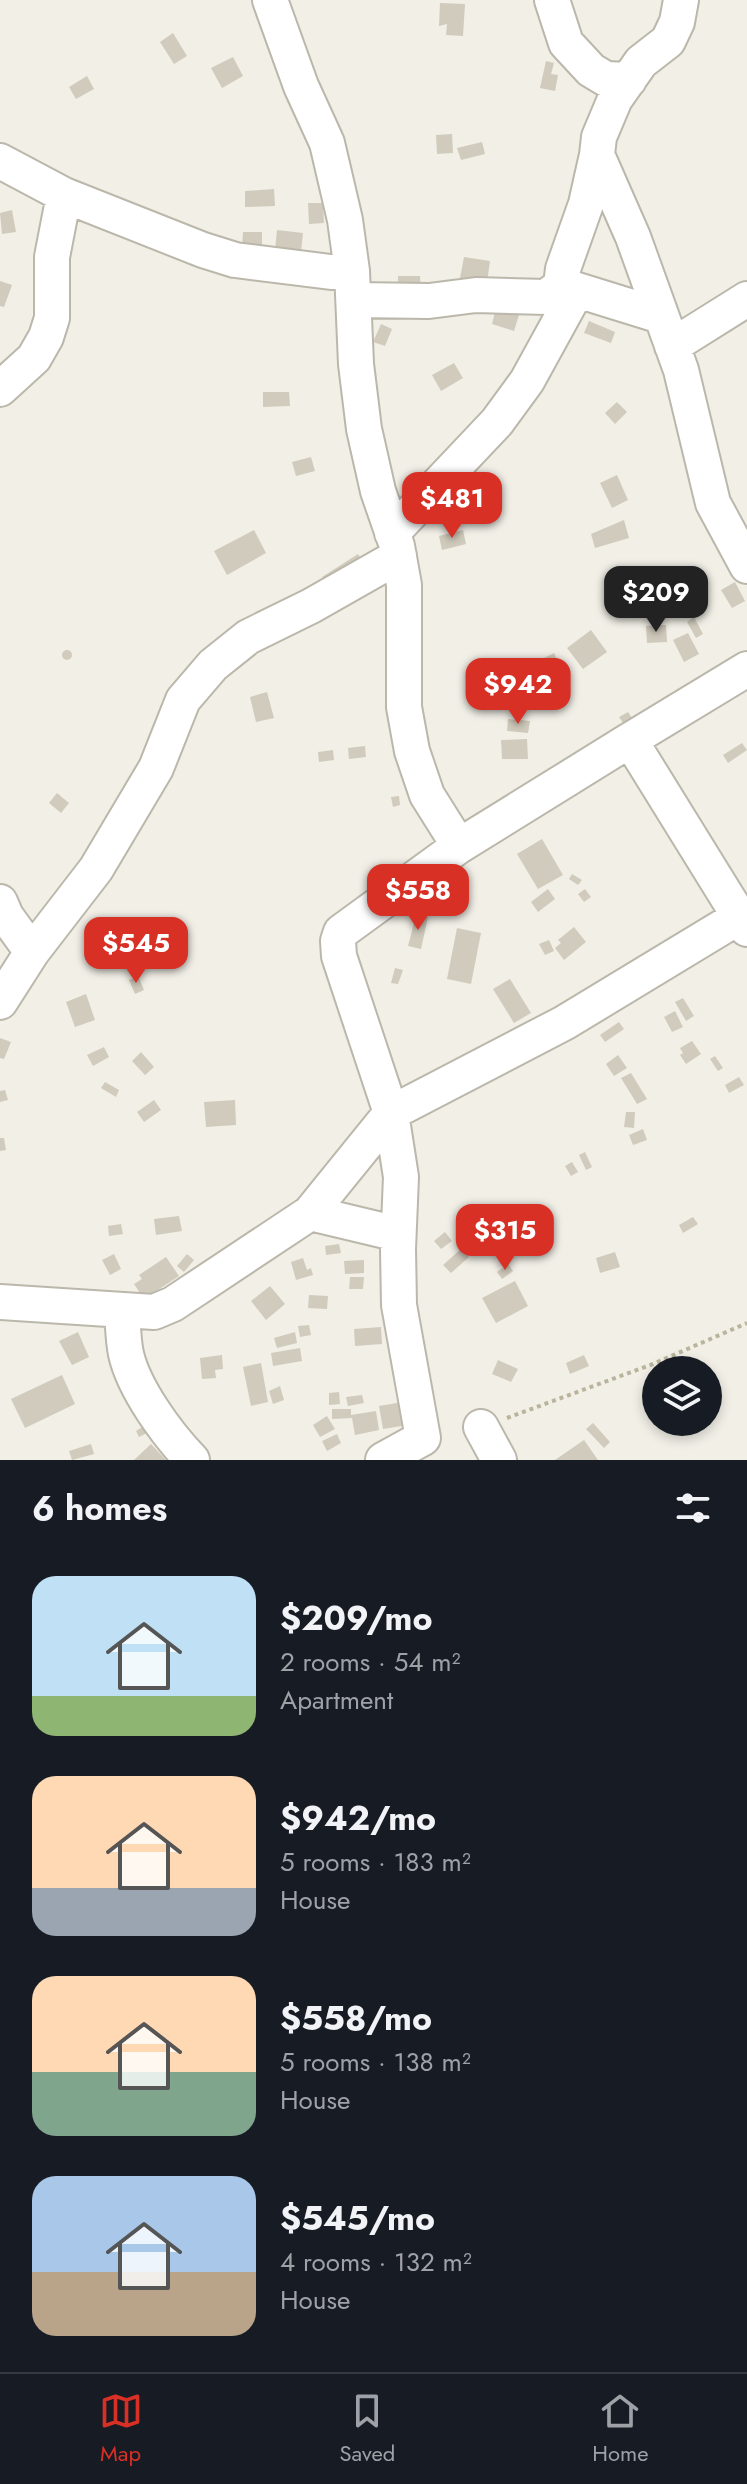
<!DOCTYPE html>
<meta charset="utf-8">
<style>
:root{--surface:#171b24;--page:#242831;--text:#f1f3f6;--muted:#9ea1a6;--line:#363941;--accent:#d93025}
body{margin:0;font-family:Jost,sans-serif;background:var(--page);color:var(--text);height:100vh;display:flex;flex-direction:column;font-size:30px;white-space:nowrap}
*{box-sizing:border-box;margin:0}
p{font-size:26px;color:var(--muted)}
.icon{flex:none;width:44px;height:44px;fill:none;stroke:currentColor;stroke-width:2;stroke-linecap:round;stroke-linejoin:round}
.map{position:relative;height:1460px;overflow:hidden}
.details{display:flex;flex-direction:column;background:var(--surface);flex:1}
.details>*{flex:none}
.buttons{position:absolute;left:642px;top:1356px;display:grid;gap:16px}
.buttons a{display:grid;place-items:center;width:80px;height:80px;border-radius:50%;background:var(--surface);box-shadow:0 4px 12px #0003;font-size:40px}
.price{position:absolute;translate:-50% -68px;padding:0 18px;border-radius:16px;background:var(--accent);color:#fff;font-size:26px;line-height:52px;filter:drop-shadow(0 2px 4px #0008)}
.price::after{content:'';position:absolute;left:50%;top:48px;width:24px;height:18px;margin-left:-12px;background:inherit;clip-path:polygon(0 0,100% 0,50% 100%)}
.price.selected{background:#222;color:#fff}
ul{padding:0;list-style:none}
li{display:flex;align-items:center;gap:24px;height:200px;padding:0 32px}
li span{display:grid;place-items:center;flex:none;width:224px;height:160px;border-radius:24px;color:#555}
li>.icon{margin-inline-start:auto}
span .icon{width:96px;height:96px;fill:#fffc;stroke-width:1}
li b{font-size:34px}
h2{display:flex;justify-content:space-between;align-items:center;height:96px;padding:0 32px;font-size:34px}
.tabs{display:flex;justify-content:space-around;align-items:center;height:112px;border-top:2px solid var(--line);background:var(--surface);font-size:22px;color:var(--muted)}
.tabs a{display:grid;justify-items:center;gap:4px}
.tabs .selected{color:var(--accent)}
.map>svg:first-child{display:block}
.building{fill:#d1cbbd}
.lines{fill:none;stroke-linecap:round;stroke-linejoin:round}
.minor-casing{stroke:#bbb7aa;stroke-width:38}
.path{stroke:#bbb49d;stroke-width:4;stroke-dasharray:4 4;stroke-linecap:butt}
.minor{stroke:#fff;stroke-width:34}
</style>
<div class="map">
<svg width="747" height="1460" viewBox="0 0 747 1460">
<rect width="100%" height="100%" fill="#f1efe6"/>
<!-- building -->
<path class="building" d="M440,3L465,4L463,36L446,35L447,24L439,26Z
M173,33L187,56L174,64L160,42Z
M233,57L243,76L222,88L211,68Z
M546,61L554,63L551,74L558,75L555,91L540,88Z
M87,76L94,89L76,99L69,87Z
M452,134L453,153L437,154L436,135Z
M482,142L485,154L461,160L457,148Z
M274,189L275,206L245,207V191Z
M308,203H323L324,223L309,224Z
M12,210L16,232L2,234L0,213Z
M277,230L303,233L301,252L275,250Z
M243,232H262V249L242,248Z
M464,257L490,261L487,283L460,278Z
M398,276H420L421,293L398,294Z
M0,281L12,285L4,307L0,306Z
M496,308L519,315L514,331L492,324Z
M589,321L615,332L611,343L584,333Z
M381,324L392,329L385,346L373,342Z
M454,363L463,378L441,391L432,375Z
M263,392H289L290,406L263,407Z
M617,402L627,412L615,424L605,413Z
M311,457L315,471L296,476L292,462Z
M617,475L628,500L612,508L600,483Z
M624,520L629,538L595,548L591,534Z
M254,530L266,553L227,575L214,551Z
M463,530L466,544L442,550L439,536Z
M358,554L366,566L330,589L322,577Z
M735,582L745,601L732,608L721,590Z
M694,617L703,634L696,638L687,622Z
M666,625L667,642L647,643L646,626Z
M591,630L607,652L583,669L567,648Z
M688,633L699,654L684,662L673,640Z
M62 655a5 5 0 1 1 10 0a5 5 0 1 1-10 0Z
M554,653L558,662L549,667L544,658Z
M267,692L274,718L256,722L250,697Z
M628,712L632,718L623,723L619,717Z
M508,719L530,721L528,733L507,731Z
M527,739L528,759H502L501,740Z
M742,743L747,750L728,763L723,755Z
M365,746L366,757L349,759L348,748Z
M333,750L334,760L319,762L318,752Z
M57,793L69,803L61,813L49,803Z
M399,796L400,805L393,807L391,797Z
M542,839L563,875L538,889L517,854Z
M572,874L582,880L578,885L569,879Z
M548,889L555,899L538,912L531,902Z
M585,889L591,897L584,902L578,894Z
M416,915L428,917L421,949L408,946Z
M574,927L586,942L564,960L555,948L561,943L558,940Z
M457,928L481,933L471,984L447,979Z
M549,940L554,951L545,955L539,944Z
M395,968L403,970L398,984L391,983Z
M138,976L144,990L135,994L129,980Z
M510,979L531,1013L514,1023L493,989Z
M86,994L95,1020L75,1027L66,1002Z
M683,998L694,1016L686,1021L675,1002Z
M675,1011L683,1027L672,1032L664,1017Z
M619,1022L624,1029L605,1042L600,1035Z
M0,1038L11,1042L4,1059L0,1058Z
M692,1041L701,1054L686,1064L680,1055L683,1053L680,1048Z
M104,1047L109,1057L93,1066L87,1055Z
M141,1052L154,1067L145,1075L132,1061Z
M618,1055L627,1068L614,1076L606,1064Z
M715,1056L723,1068L718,1071L710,1059Z
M631,1073L647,1099L637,1104L621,1078Z
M739,1077L744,1085L729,1093L725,1085Z
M105,1082L119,1090L116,1097L101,1088Z
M5,1090L8,1100L0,1102V1091Z
M154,1100L161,1110L144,1122L137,1112Z
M235,1100L236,1125L206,1127L204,1102Z
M626,1112H635L634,1128L624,1127Z
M643,1129L647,1140L633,1145L629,1135Z
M0,1138H4L6,1150L0,1151Z
M585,1152L592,1167L586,1170L579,1155Z
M572,1162L578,1172L571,1176L565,1166Z
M539,1214L543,1222L530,1228L526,1220Z
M179,1216L182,1231L156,1235L154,1219Z
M693,1217L698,1224L683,1233L679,1225Z
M121,1224L123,1234L109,1236L108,1226Z
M445,1232L452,1241L441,1249L434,1241Z
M339,1244L341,1253L326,1255L325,1246Z
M461,1249L469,1257L451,1273L443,1265Z
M615,1252L620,1267L600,1273L596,1258Z
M114,1254L121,1269L110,1275L102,1260Z
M187,1254L194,1260L184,1272L177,1266Z
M166,1257L179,1276L144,1299L134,1284L142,1279L139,1275Z
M303,1258L307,1270L311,1268L313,1275L296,1280L291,1262Z
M364,1260V1273L345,1274L344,1261Z
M508,1264L513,1271L502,1279L497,1272Z
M350,1277H364L363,1289H349Z
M515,1281L528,1306L496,1323L482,1298Z
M270,1286L285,1304L266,1320L251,1301Z
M309,1295L328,1296L327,1309L308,1308Z
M309,1325L311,1335L300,1337L298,1326Z
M381,1327L382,1344L355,1346L354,1329Z
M78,1332L89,1357L72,1365L59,1341Z
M295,1332L297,1343L277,1348L274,1338Z
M300,1348L302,1361L273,1366L271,1353Z
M222,1355L223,1369L215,1370L216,1378L202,1379L200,1358Z
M584,1355L589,1366L570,1374L566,1363Z
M498,1360L518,1369L511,1382L492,1374Z
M261,1363L268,1402L251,1406L243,1367Z
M62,1375L75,1404L25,1428L11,1399Z
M280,1386L284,1400L273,1404L269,1391Z
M339,1392L340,1404L329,1405V1393Z
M362,1395L364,1403L348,1406L346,1397Z
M403,1402L408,1425L383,1429L379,1406Z
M332,1409H351V1415L376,1411L379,1430L355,1435L352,1418L332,1419Z
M327,1416L335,1429L320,1437L313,1425Z
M593,1423L610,1442L604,1448L586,1429Z
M144,1426L147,1433L139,1437L136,1431Z
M337,1434L341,1443L327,1451L322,1441Z
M584,1440L598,1460H555Z
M91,1444L94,1454L72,1460L69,1451Z
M151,1444L166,1460H134Z"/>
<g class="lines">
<defs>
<path id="minor" d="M270,0L301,86L327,143L345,220L352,271L356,364L364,429L378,491L397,546L404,585V707L412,751L427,795L459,846
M552,0L566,43L591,70L606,79L629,80
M681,0L677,22L668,41L641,62L615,99L599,137L597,155L633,237L681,370L713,503L747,566
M0,161L64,195L203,250L235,260L331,272L352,271
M561,285L661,316
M354,300L429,301L476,295L547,297L561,285L563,269L586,204L597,155
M672,346L747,299
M0,389L34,358L46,337L52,318V257L64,195
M392,533L497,422L527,381L577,290
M747,669L630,740L747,929
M0,902L6,916L32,952
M0,1002L32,952L96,869L156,768L183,700L213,665L248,637L311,606L399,556
M310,1213L398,1234
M0,1302L154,1312L173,1304L310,1213L391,1113L339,956L338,941L341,932L459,846L630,740
M122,1310C123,1324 123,1340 126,1354C134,1389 167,1434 192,1460
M481,1427L499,1460
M383,1460L423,1438L399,1305L398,1249L401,1177L391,1113L564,1023L739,917"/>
</defs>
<!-- minor casing -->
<use href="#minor" class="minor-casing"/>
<!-- path -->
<path class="path" d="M507,1418L653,1364L747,1323"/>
<!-- minor -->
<use href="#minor" class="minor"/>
</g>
</svg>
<div class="buttons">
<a><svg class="icon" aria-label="layers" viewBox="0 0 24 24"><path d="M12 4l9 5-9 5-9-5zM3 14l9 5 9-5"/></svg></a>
</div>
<b class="price" style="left:452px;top:540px">$481</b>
<b class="price selected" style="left:656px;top:634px">$209</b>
<b class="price" style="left:518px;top:726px">$942</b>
<b class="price" style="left:418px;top:932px">$558</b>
<b class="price" style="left:136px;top:985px">$545</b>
<b class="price" style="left:505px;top:1272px">$315</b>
</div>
<section class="details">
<h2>6 homes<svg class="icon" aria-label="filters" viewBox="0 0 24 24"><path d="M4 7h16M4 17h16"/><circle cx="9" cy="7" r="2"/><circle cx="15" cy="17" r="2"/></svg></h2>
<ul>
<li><span style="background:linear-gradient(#bfe0f5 75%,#8fb573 0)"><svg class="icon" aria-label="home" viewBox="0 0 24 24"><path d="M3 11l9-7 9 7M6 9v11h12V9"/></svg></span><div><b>$209/mo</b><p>2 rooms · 54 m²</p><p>Apartment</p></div></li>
<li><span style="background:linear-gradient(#ffd9b3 70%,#9aa5b1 0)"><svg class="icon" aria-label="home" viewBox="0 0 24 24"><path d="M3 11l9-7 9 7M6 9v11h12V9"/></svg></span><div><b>$942/mo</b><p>5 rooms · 183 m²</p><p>House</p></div></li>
<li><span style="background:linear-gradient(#ffd9b3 60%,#7fa58c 0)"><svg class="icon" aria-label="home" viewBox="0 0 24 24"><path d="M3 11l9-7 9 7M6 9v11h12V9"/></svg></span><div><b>$558/mo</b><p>5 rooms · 138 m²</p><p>House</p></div></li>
<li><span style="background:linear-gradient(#a9c7e8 60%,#b9a48a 0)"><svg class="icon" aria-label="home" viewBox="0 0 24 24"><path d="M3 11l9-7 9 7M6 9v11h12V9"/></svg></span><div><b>$545/mo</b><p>4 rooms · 132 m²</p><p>House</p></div></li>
</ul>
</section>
<nav class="tabs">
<a class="selected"><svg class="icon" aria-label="map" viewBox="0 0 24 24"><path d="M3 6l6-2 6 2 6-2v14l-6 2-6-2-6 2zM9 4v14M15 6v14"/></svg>Map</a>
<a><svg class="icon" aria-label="saved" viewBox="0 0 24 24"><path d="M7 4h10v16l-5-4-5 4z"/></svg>Saved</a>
<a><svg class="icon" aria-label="home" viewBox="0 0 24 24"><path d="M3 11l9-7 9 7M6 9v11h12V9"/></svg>Home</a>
</nav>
